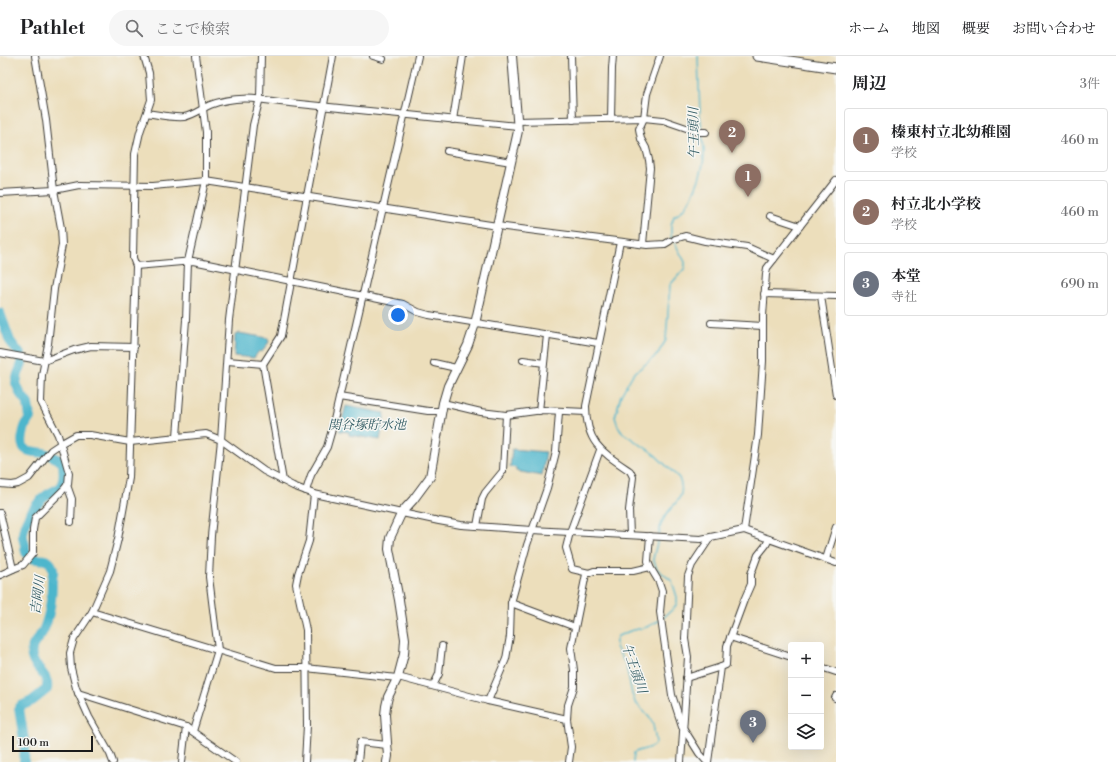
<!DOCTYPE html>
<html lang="ja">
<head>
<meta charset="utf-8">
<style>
  :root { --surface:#fff; --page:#f6f6f6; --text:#202124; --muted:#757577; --line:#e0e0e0; --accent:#db2777 }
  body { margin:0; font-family:"Libre Bodoni","Noto Serif JP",serif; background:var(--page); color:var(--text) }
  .controls { position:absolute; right:12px; bottom:12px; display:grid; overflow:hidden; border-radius:4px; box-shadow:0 4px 16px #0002 }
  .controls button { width:36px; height:36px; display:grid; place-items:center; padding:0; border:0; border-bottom:1px solid var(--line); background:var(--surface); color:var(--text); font:20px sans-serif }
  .scale { position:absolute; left:12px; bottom:10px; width:81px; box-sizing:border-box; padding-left:4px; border:2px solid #1c1c1c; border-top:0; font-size:11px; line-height:14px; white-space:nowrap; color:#1c1c1c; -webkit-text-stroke:3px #f6f6f2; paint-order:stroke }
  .you { position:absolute; left:398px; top:259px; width:14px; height:14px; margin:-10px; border:3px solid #fff; border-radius:50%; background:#1a73e8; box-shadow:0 0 0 6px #1a73e833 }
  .badge { display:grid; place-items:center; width:26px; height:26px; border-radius:50%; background:var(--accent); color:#fff; font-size:13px; font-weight:700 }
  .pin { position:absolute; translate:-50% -33px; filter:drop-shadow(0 1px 2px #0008) }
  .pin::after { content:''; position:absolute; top:21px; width:14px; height:12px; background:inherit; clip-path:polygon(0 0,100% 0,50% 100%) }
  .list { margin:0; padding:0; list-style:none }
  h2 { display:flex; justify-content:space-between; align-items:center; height:52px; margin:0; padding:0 16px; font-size:17px }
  h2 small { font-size:13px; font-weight:400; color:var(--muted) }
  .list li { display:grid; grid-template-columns:26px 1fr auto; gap:12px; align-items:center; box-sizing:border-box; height:64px; margin:0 8px 8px; padding:0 8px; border:1px solid var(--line); border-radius:4px }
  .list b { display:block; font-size:15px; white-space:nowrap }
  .list p { margin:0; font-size:13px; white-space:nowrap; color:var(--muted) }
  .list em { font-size:13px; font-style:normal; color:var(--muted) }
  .icon { flex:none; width:22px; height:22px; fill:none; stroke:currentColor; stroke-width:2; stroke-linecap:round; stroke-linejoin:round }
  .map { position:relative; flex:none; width:836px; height:706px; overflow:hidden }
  header { display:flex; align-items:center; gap:24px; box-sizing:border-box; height:56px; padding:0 20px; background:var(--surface); border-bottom:1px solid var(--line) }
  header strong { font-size:19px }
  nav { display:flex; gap:22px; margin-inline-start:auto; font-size:14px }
  .search { width:280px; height:36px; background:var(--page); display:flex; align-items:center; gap:10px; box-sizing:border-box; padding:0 14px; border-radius:22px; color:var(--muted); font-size:15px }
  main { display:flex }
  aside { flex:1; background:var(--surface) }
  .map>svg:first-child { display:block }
  .water { fill:#4eb6cc; stroke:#356974 }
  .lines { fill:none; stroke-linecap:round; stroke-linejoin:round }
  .stream { stroke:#4eb6cc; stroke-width:1.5 }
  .river { stroke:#4eb6cc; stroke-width:10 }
  .street-casing { stroke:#3b3934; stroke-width:8 }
  .secondary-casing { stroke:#3b3934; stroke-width:10 }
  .primary-casing { stroke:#3b3934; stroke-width:11 }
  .street { stroke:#fff; stroke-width:6 }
  .secondary { stroke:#fff; stroke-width:8 }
  .primary { stroke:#fff; stroke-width:9 }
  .labels { text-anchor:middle; stroke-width:3; stroke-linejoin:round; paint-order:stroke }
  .water-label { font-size:13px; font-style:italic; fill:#305a62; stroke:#f6f6f2 }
</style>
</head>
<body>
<header>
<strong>Pathlet</strong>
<div class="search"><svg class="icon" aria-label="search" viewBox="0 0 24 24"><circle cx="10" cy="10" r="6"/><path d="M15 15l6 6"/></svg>ここで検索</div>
<nav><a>ホーム</a><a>地図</a><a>概要</a><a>お問い合わせ</a></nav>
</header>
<main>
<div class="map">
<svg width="836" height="706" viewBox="0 0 836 706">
  <rect width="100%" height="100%" fill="#f6f6f2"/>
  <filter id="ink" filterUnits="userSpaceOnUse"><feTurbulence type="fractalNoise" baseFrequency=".025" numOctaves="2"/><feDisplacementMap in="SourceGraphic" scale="8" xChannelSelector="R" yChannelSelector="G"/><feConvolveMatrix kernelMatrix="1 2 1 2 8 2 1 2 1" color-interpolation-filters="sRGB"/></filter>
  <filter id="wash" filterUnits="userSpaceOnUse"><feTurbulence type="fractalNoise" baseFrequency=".012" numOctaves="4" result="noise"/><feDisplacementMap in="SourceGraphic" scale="16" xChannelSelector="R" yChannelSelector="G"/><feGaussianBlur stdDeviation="0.9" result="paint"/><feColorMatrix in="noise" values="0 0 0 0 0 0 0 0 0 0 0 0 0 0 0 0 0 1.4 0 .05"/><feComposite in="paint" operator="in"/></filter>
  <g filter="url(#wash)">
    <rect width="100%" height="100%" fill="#ecdebb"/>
    <g class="water">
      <polygon points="239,277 268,282 269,286 262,296 259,295 254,302 234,300 235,279"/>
      <polygon points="346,350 385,357 380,384 349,379 349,376 339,375"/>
      <polygon points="512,393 546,396 542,420 516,415 516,412 510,411"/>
    </g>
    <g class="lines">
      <g class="stream">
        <polyline points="698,0 700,59 702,74"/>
        <path d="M659 479C660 474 660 468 663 464 671 447 688 444 679 422L653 397 623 377 618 370 615 361 621 339 633 318 657 299 666 284 670 229 685 212V206L671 180V169L674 160C691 153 704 115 704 97 704 91 703 84 702 78"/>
        <polyline points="658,483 653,503 657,513 672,525 677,541 677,547 674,552 663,562"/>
        <path d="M633 706 634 697C641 692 652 694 656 687L653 668 649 661 635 646 632 638 626 609 616 591V584L618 580 630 575 647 571 660 564"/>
      </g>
      <path class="river" d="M0 257 10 285 20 298 22 308 18 318 16 327 20 337 28 348 30 362C26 367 24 372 23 379 19 397 31 395 44 397 51 399 57 402 63 407 64 415 65 424 60 431 57 434 51 436 47 439 36 447 25 463 23 477 22 481 24 485 25 489 25 492 25 496 27 498 32 508 47 498 52 510 55 515 52 519 52 524 52 541 50 560 43 575 40 581 32 588 32 593 28 612 50 615 47 633L32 645 21 650 19 652 25 690 24 706"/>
    </g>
  </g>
  <g filter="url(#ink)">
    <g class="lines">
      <g class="street-casing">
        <g id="street">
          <polyline points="373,0 383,3"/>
          <polyline points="571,0 573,64"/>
          <path d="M147 57C159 59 173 62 184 61 194 59 201 53 210 49 234 40 254 42 280 46L518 70"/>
          <polyline points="611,63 612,12 613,0"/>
          <polyline points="453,64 463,0"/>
          <polyline points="517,65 644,62 663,64 698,76 706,76"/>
          <polyline points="447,95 511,106"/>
          <polyline points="0,137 54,134 79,129 153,130 206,125 497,170 616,185 647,189 665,188 670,185"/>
          <polyline points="770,160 800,170"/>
          <polyline points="675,183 685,180 705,185 747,191 774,203"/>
          <path d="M620 186 586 350C586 387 602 396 630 415L633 421 629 454 630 479"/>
          <polyline points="643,188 650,112 649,104 646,92 641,83 639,73 644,62 647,38 660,0"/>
          <polyline points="136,210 193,205 403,248 418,256 429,259 598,287"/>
          <polyline points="764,238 836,240"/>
          <polyline points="821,240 836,339"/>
          <polyline points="711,267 763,270"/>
          <polyline points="0,297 44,305 74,294 91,290 134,291"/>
          <polyline points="523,304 544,307"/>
          <polyline points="227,305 263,308 281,280 333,0"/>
          <polyline points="434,307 456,312"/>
          <polyline points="263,308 283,425"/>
          <polyline points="339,341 428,355 442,355"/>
          <polyline points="443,347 481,356 506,359 543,354 586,356"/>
          <polyline points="539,355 547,279"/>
          <polyline points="177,380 186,264 188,205 206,125 206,76 196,0"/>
          <polyline points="0,428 12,429 18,428 29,422 51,394 60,388 76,379 90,379 130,386 206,378 221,384 264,415 293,430 314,438 439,465 461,469 532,474 701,483 744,474 836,507"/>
          <polyline points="67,429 72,443 71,466"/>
          <polyline points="306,435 311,419 327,391 331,377 418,0"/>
          <polyline points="0,457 13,513 0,519"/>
          <polyline points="477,470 482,443 485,437 503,415 506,359"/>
          <polyline points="744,474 758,379 763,305 763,260 766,218 767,212 836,124"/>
          <polyline points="650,480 648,505 650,511 659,526 662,535 660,556 672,639 682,670 699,697 707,706"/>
          <polyline points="826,503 836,471"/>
          <polyline points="13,513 23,509 33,497 33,474 35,462 64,433 68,428 69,417 58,379 41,346 42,319 48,288 54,233 62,189 61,172 54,134 46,64 35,0"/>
          <polyline points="589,517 572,513 566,492 570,476 600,394"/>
          <polyline points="511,547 575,571"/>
          <polyline points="92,556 276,612 306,612 397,622"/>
          <polyline points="730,581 791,601"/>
          <polyline points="821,611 836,616"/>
          <polyline points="398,621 488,645 567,663"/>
          <polyline points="686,622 721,611"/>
          <polyline points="433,630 439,618 442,590"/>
          <polyline points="78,637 186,671 236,706"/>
          <polyline points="835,642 836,640"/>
          <polyline points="488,645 506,603 510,580 511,547 527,489 547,432 556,396 559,356"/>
          <polyline points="193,675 218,594 209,521 211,480 221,384 229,264 253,69 260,42 261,0"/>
          <polyline points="113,706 110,698 89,661 76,632 71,612 70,597 74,583 92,556 110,515 118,483 129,422 136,210 133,202 135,98 140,76 151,44 149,17 144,0"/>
          <polyline points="182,706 186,671"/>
          <polyline points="305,706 307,669 306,574 296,528 298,518 309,485 314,438"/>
          <polyline points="358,706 360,686 387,689"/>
          <polyline points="569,706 571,691 567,663 568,649 574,631 574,614 571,592 586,518 594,515 633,515 650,511"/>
          <polyline points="681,706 688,601 685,583 688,520 692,509 710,482"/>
          <polyline points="708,706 721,611 726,609 727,590 744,544 751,528 751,518 758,499 766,489 769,483"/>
        </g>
      </g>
      <g class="secondary-casing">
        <polyline id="secondary" points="387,706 388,700 385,659 386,650 388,641 398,621 404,598 405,583 399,544 389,493 390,482 402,456 413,444 430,421 443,347 448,330 468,289 475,268 518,75 512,0"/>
      </g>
      <g class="primary-casing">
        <polyline id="primary" points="757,0 836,12"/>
      </g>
      <use href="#street" class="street"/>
      <use href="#secondary" class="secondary"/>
      <use href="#primary" class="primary"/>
    </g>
  </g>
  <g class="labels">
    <g class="water-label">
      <text transform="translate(693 77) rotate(-91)" y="5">午王頭川</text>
      <text x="367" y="373">関谷塚貯水池</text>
      <text transform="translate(37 539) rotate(-82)" y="5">吉岡川</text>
      <text transform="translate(635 612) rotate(71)" y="5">午王頭川</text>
    </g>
  </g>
</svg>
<div class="controls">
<button>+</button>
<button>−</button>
<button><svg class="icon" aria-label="layers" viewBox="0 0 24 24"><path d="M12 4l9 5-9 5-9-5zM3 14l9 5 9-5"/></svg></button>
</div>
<div class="scale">100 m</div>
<div class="you"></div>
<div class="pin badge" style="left:748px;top:141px;background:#8d6e63">1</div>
<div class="pin badge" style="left:732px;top:97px;background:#8d6e63">2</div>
<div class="pin badge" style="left:753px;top:687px;background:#6b7280">3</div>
</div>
<aside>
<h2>周辺<small>3件</small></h2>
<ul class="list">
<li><span class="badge" style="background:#8d6e63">1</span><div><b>榛東村立北幼稚園</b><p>学校</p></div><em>460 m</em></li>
<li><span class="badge" style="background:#8d6e63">2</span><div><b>村立北小学校</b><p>学校</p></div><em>460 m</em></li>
<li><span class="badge" style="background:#6b7280">3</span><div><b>本堂</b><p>寺社</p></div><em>690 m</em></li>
</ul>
</aside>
</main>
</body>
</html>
